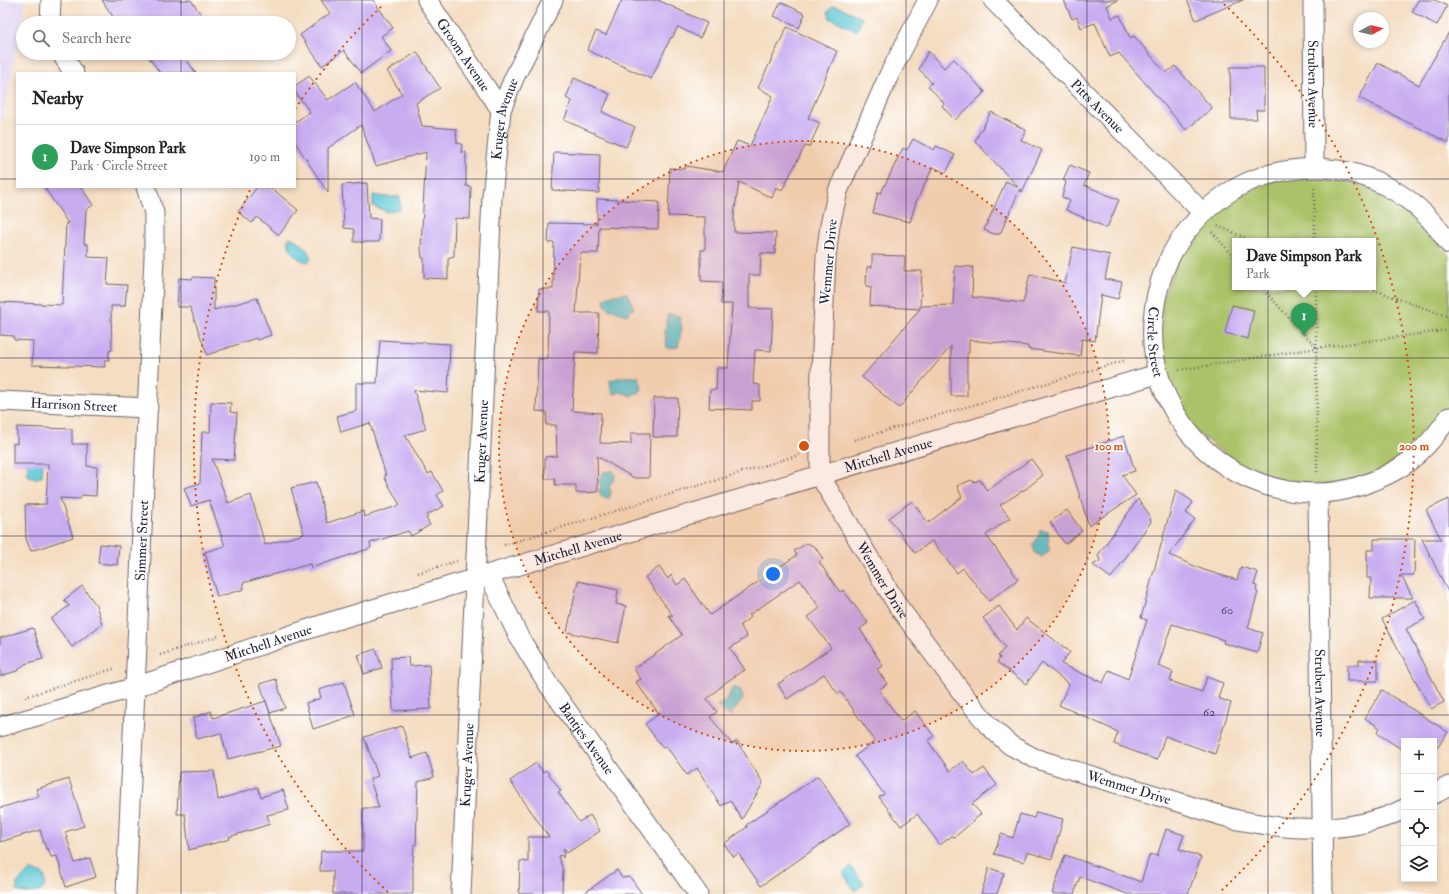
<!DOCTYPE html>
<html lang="en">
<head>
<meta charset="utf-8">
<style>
  :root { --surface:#fff; --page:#f6f6f6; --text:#222; --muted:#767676; --line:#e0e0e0; --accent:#2563eb }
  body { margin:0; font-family:"IM FELL Double Pica",serif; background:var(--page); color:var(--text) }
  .controls { position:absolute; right:12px; bottom:12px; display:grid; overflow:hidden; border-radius:0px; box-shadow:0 2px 6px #0003 }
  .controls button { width:36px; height:36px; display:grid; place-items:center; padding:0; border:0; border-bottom:1px solid var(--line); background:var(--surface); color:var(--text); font:20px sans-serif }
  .compass { position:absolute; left:1353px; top:12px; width:36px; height:36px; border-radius:50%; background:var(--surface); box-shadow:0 2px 6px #0003; rotate:82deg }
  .you { position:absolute; left:773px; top:574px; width:14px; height:14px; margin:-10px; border:3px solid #fff; border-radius:50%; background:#1a73e8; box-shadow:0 0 0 6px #1a73e833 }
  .badge { display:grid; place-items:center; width:26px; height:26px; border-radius:50%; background:var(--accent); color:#fff; font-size:13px; font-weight:700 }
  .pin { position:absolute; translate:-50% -33px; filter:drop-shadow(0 1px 2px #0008) }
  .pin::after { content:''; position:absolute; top:21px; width:14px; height:12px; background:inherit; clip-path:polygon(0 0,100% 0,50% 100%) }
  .popup { position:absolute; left:1232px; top:238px; width:144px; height:52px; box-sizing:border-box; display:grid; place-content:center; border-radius:0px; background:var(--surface); filter:drop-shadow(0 1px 3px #0005); font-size:13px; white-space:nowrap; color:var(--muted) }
  .popup b { font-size:15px; color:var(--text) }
  .popup::after { content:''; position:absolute; left:50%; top:100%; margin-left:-8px; border:8px solid transparent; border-top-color:var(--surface) }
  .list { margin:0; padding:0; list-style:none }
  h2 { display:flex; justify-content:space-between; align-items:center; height:52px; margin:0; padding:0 16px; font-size:17px }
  h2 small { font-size:13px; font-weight:400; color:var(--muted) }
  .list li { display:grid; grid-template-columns:26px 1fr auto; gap:12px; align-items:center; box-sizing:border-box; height:64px; padding:0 16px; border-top:1px solid var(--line) }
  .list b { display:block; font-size:15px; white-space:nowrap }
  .list p { margin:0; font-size:13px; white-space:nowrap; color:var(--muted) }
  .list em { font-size:13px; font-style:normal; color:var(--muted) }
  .icon { flex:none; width:22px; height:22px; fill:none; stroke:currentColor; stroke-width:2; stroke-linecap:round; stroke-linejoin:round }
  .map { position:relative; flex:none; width:1449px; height:894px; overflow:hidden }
  .search { position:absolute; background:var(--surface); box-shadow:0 2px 6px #0003; left:16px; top:16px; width:280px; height:44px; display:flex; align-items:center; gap:10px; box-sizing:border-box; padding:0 14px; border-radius:22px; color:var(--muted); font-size:15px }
  .panel { position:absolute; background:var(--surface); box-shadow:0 2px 6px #0003; left:16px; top:72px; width:280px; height:116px; border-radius:0px }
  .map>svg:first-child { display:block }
  .built { fill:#e2d4f3 }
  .green { fill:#abc267; stroke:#667251; fill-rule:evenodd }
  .water { fill:#5cc8d6; stroke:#3f7588 }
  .building { fill:#c7acf0 }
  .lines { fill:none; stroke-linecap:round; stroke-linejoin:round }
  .minor-casing { stroke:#6c636a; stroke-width:21 }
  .path { stroke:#6c636a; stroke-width:2.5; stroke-dasharray:1 3; stroke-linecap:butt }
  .minor { stroke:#fff; stroke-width:19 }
  .grid { fill:none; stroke:#22223b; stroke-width:1; stroke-opacity:0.55 }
  .ring { fill:none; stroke:#d45411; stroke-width:2; stroke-dasharray:2 4 }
  .labels { text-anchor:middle; stroke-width:3.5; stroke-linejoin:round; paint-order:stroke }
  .number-label { font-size:12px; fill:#4b4468 }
  .street-label { font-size:14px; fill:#22223b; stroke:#fff }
  .centre { fill:#d45411; stroke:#fff; stroke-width:2 }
  .ring-label { font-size:12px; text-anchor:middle; font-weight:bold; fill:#d45411; stroke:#fff; stroke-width:3.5; stroke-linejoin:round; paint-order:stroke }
</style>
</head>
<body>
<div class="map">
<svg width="1449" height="894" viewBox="0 0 1449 894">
  <rect width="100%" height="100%" fill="#fff"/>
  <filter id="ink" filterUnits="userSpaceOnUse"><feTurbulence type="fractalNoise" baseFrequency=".025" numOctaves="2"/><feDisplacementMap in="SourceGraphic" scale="8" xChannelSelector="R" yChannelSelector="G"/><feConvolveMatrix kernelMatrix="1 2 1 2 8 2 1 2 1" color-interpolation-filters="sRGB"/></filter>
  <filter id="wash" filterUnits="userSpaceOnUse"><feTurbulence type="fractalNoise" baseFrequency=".012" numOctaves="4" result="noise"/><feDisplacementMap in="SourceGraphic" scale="16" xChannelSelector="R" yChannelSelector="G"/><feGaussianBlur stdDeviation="0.9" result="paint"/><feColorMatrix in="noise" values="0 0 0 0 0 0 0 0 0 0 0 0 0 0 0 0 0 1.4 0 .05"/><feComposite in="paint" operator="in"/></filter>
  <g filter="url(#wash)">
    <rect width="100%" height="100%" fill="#f4ddc1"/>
    <polygon class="built" points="0,0 26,0 0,131"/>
    <path class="green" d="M1330 176 1378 190 1421 219 1449 256V406L1418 446 1380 471 1337 485H1291L1248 472 1194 430 1163 369 1161 302 1184 244 1233 198 1279 179ZM1235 241H1373V287H1235Z"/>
    <g class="water">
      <polygon points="833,6 840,7 862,18 857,31 830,18 828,12"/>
      <polygon points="373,195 385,197 400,197 400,209 387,212 373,206"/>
      <path d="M290 237C300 241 308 249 311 259L308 262C296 260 289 251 288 239Z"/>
      <polygon points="627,293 634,308 627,315 609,309 605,305 604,299 608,296"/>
      <polygon points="668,314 679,316 682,327 678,347 667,348 665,333"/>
      <polygon points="624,377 639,377 642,389 639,393 635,393 632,396 620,392 614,394 611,388 610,380"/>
      <path d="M28 453 43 462 42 476C37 479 32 479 27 474Z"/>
      <polygon points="603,472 613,471 615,474 614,480 609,485 611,493 609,498 604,498 599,494 601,486 599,481"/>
      <polygon points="1040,530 1048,531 1049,551 1042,557 1035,553 1033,545 1039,536"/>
      <polygon points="733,687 741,690 743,699 730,716 718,707 718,705 725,702"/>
      <polygon points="851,867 864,884 855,891 843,873"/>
      <path d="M29 871H36L44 875C45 879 46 884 44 888 41 894 22 894 17 891V883Z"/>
    </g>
    <g id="blocks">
      <g class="building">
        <polygon points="102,0 191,0 207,23 117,23"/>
        <polygon points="321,0 373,0 393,28 381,36 391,51 361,73 344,50 322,66 300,35 330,13"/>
        <polygon points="622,0 658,0 707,23 700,38 678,27 672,38 671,37 651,79 587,50 596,31 606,35"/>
        <polygon points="1064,0 1118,0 1107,6 1112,18 1120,15 1130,38 1134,36 1166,73 1175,66 1212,108 1186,130 1119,53 1110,57 1095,23 1081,28 1077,17 1072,19"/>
        <polygon points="1187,0 1243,0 1196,20"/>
        <polygon points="1418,0 1435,0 1447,6 1437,25 1412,12"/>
        <polygon points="781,2 805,14 799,28 774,16"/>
        <polygon points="787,27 837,51 808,118 820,123 809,147 805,146 782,190 776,187 772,198 739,182 734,215 734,232 776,233 775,254 761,253 760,275 749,275 749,308 773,309 771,351 755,350 753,384 760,385 760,401 752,401 752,410 709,408 710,390 716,390 717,368 728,368 732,304 721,304 722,282 701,281 701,250 705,250 705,217 668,216 670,168 684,169 686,166 723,172 737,141 750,146 773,96 758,88"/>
        <polygon points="1449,32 1449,143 1359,98 1378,63 1419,85"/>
        <polygon points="928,51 944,68 954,59 985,92 955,120 942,106 944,103 928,86 932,83 919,69"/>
        <polygon points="417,52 440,88 416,103 422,126 456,129 457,143 462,144 461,152 466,152 466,186 471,187 470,219 455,218 454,256 448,258 448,279 424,278 424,258 422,258 421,247 426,152 376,166 361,125 328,148 328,193 295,142 295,122 310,112 295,92 295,86 309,76 328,100 355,82 375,112 402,94 387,71"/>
        <polygon points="146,53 189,53 191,56 186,59 196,73 160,73"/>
        <polygon points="1230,67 1264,67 1264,110 1256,110 1257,119 1231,119"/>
        <polygon points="574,78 610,94 602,112 635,127 626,147 564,120 572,101 566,98"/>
        <polygon points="991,112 1026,130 1021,140 1042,150 1022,192 1020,189 1000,234 994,234 984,230 1006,181 1018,187 975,141"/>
        <polygon points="913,139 934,150 936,146 955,155 946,173 933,167 916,202 910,222 873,213 878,192 881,193 903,148 907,150"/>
        <polygon points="554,152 600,154 599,193 552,190"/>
        <polygon points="1070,165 1089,173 1084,185 1119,200 1107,228 1066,210 1070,201 1062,197 1066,182 1063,180"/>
        <polygon points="367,183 369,218 380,219 379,242 354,242 354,229 344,228 342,185"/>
        <polygon points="44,187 81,187 93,205 86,210 84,244 88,244 88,257 109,258 107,284 127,285 125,306 111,306 112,350 109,351 109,360 104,360 105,367 32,365 33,341 14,340 14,336 0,335 0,302 62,305 66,223 68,223"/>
        <polygon points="257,187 270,187 298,210 279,235 257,217 252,223 238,212"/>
        <polygon points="597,199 659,202 658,229 599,227 598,253 580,253 576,313 599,313 598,353 575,352 572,411 601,413 600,443 631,444 631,433 650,433 649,478 634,478 597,456 598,492 576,493 576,485 555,485 555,479 545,479 545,457 557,456 556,425 546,425 547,412 536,411 538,359 548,359 549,311 538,311 539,289 553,289 554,242 548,243 549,223 597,224"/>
        <polygon points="1073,247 1110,255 1105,279 1122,282 1118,299 1101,295 1095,341 1082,339 1080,356 1028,349 1028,346 969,340 969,353 967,353 967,396 951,396 951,346 899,408 862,377 920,309 870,306 871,287 866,286 867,267 872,267 872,255 905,256 904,271 922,271 920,308 922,306 953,305 955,266 973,267 972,297 1023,303 1030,274 1065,283"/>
        <polygon points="193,277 214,278 214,310 257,298 271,335 257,340 256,338 207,355 190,307 177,307 179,278 192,279"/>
        <polygon points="1232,305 1254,310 1248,339 1225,333"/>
        <polygon points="380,340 450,344 448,393 414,390 426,429 405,435 428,474 432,472 443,491 437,495 444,506 427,515 428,517 426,518 430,525 411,536 408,531 370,543 371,548 311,568 310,564 243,583 244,589 217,597 205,552 225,546 209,500 191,506 184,488 200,483 202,432 210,432 211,402 231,403 230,412 237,413 234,460 212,459 228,503 251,495 265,545 304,534 291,488 316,482 327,523 363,511 364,517 400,505 384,477 386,476 370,423 341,432 337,416 356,411 356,383 377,383"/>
        <polygon points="654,398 678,398 677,437 653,437"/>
        <polygon points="17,427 72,429 72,444 87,444 87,466 97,467 96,496 82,495 80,499 60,498 73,537 31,551 26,539 25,505 46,504 48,464 13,464 13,443 17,444"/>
        <polygon points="1124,436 1135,471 1122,475 1136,495 1089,526 1067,455"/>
        <polygon points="1031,459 1043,475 1027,488 1000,505 1010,518 986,535 1018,579 989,601 963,568 957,573 932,541 915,553 889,518 912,501 928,523 962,497 957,486 971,480 973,482 980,480 987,491"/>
        <polygon points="1176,490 1193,502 1186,513 1195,519 1169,555 1204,570 1237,580 1241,567 1258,572 1254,585 1257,586 1256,591 1258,592 1248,628 1263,633 1257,653 1223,643 1224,640 1172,624 1158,666 1173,672 1170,681 1202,692 1207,677 1223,683 1218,698 1231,703 1215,754 1165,736 1157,760 1114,744 1118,732 1059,705 1069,684 1042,663 1026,684 997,662 1000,658 998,656 1005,647 983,618 999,606 1017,630 1026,618 1070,652 1061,664 1103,683 1109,670 1128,679 1147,620 1141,618"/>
        <polygon points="1138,499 1149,514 1151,522 1111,578 1093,565 1100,561 1098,555"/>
        <polygon points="1449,499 1449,594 1422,539 1441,539 1426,510"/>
        <polygon points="1067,510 1082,531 1065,544 1050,522"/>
        <polygon points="1374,539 1415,539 1414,575 1401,575 1413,598 1370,598 1371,578 1367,578 1367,550 1374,550"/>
        <polygon points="807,543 815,547 823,559 819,562 840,592 843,590 868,623 860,629 883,666 877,669 887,684 879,690 901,721 915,711 934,736 928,741 950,771 963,761 974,775 984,768 997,785 972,804 981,814 955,837 952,836 940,845 917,814 901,826 879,797 884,794 855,756 875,741 841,692 838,694 824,674 787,699 778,684 831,648 808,617 820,608 800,580 749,615 751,617 740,625 747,637 730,648 745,670 726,682 707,699 717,712 710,717 732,744 737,741 763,783 742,819 730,800 721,806 697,768 687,775 666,746 663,748 645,724 659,714 636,682 641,679 634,669 682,635 668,615 673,616 645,577 659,567 668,579 671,575 677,585 685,579 710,615 797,555 794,551"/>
        <polygon points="100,544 119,546 117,565 98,563"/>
        <polygon points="578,581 618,590 616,604 626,606 618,643 567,632"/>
        <polygon points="82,586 96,605 102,624 72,647 51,619 69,606 64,600"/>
        <polygon points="1415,600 1425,619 1406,629 1444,702 1431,709 1382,619"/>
        <polygon points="33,628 43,659 25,664 17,671 0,676 0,638"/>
        <polygon points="376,649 382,668 364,674 358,655"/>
        <polygon points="408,657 409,666 429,665 431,709 393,711 391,658"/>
        <polygon points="1359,660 1378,660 1378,681 1347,681 1347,665 1359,665"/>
        <polygon points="276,679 285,708 270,713 260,684"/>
        <polygon points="344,682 355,715 313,729 306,703 321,698 319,690"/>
        <polygon points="1382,690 1448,732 1438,747 1434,744 1434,741 1404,741 1404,751 1377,733 1380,728 1365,718"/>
        <polygon points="266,701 281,746 228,759 221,733 197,739 193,718 211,711 213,718"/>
        <polygon points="402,726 412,758 427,753 434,777 418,782 416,845 414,845 413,860 413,894 333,894 333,871 320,871 321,851 363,851 363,808 379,808 370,779 378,776 364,737"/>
        <polygon points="536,763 543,772 546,770 561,791 558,792 579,822 590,815 600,831 567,853 564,848 563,858 561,855 558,856 563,870 562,894 519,894 520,861 528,862 528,837 549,837 510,781"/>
        <polygon points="214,771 218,800 258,787 261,797 283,790 289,810 267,815 270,824 229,837 230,839 189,850 185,814 177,814 179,772"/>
        <polygon points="818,776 850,824 761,886 738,853 734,857 724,844 747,827 746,825"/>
        <polygon points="69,779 84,826 65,832 75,863 90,858 96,877 66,887 57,856 51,857 48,848 46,849 40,830 0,842 0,808 39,796 36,789"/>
        <polygon points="1036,812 1063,819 1052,859 1027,852 1024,862 994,854 1001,834 1013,838 1020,814 1034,818"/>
        <polygon points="1166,829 1184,835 1179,849 1201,857 1188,894 1127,894 1080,877 1074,894 1052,894 1065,855 1141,882 1150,854 1157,856"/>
        <polygon points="989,868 1004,873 997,894 981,894"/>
        <polygon points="617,870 622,878 630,877 642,894 583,894"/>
      </g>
    </g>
  </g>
  <g filter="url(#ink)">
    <use href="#blocks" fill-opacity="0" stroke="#6c636a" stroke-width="1"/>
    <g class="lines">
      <g class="minor-casing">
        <g id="minor">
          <path id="s1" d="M427 0 501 110"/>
          <path id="s2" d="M928 0 889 75 838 191 830 225 826 257 820 395V476L898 606 963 694 988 725 1010 745 1034 758C1078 772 1121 785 1165 798 1189 805 1213 814 1238 820 1291 831 1354 834 1404 809"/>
          <path id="s3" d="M993 0 1202 212"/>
          <path id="s4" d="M1313 0 1314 168"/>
          <polyline points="50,23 51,0"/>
          <polyline points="61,53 74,73"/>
          <path id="s5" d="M1449 244C1417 194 1360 163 1300 169 1252 173 1217 194 1187 231 1167 255 1158 281 1154 311 1141 408 1220 494 1317 493 1344 493 1373 483 1396 470 1418 458 1435 437 1449 417"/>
          <path id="s6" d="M0 401 148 408"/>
          <path id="s7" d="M1318 493 1323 894"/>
          <path id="s8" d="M489 575 519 637 548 684 698 894"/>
          <path id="s9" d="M0 727 135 687 330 622 1157 374"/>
          <polyline points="1434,794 1449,786"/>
          <path id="s10" d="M126 894 154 257V213L146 187"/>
          <path id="s11" d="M461 894 492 197 501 110 514 78 553 0"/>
        </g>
      </g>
      <g class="path">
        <polyline points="1314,188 1315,241"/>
        <polyline points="1218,226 1252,241"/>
        <polyline points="1212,232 1235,258"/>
        <polyline points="1261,287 1316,347"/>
        <polyline points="1316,287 1317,474"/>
        <polyline points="1366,287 1449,317"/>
        <polyline points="1179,370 1317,348 1449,330"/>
        <polyline points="854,440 1126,360"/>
        <polyline points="504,545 802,454"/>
        <polyline points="418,573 457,561"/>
        <polyline points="160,655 218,636"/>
        <polyline points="25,697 116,668"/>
      </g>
      <use href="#minor" class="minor"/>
    </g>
  </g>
  <path class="grid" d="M181 0V23M362 0V894M543 0V894M724 0V894M906 0V894M1087 0V894M1268 0V894M181 53V73M0 179H17M295 179H1449M181 187V894M0 358H1449M0 536H1449M0 715H1449"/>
  <circle cx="804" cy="446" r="305" fill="#d45411" fill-opacity=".12"/>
  <g class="ring">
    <circle cx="804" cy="446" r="305"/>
    <path d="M388 892A610 610 0 0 1 251 188M295 109A610 610 0 0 1 384 4M1224 4A610 610 0 0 1 1220 892"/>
  </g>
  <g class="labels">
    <g class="number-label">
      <text x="1227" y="614">60</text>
      <text x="1209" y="716">62</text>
    </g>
    <g class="street-label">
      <text dy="5" stroke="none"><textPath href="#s1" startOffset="66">Groom Avenue</textPath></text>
      <text dy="5" stroke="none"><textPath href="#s4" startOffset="84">Struben Avenue</textPath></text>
      <text dy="5" stroke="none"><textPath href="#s3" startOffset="149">Pitts Avenue</textPath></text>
      <text dy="5" stroke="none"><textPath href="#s11" startOffset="777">Kruger Avenue</textPath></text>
      <text transform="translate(828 262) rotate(-85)" y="5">Wemmer Drive</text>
      <text dy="5" stroke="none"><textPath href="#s5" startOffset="427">Circle Street</textPath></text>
      <text dy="5" stroke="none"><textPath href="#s6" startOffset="74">Harrison Street</textPath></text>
      <text dy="5" stroke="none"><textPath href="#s11" startOffset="453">Kruger Avenue</textPath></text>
      <text dy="5" stroke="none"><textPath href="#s9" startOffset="929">Mitchell Avenue</textPath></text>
      <text dy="5" stroke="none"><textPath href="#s10" startOffset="354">Simmer Street</textPath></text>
      <text dy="5" stroke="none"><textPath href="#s9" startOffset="605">Mitchell Avenue</textPath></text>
      <text dy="5" stroke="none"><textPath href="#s2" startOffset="619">Wemmer Drive</textPath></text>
      <text dy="5" stroke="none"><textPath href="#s9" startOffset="281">Mitchell Avenue</textPath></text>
      <text dy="5" stroke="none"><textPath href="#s7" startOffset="200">Struben Avenue</textPath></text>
      <text dy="5" stroke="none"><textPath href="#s8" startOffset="191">Bantjes Avenue</textPath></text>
      <text dy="5" stroke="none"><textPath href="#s11" startOffset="129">Kruger Avenue</textPath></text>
      <text dy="5" stroke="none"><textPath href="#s2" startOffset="955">Wemmer Drive</textPath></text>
    </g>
  </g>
  <circle cx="804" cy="446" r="6" class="centre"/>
  <g class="ring-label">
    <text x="1109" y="450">100 m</text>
    <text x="1414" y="450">200 m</text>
  </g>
</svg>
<div class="controls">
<button>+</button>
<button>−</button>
<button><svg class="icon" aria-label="locate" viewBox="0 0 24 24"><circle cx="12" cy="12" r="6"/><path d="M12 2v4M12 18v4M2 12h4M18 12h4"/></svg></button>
<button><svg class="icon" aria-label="layers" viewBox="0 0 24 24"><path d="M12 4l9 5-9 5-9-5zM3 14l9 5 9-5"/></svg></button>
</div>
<svg class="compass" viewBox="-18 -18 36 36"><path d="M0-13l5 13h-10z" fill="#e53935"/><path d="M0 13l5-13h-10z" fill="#767676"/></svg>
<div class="you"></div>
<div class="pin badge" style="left:1304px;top:336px;background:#2e9e5b">1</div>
<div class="popup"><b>Dave Simpson Park</b>Park</div>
<div class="search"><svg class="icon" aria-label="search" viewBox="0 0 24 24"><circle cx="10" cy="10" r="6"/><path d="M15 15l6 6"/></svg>Search here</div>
<section class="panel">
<h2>Nearby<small></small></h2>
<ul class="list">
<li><span class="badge" style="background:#2e9e5b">1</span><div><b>Dave Simpson Park</b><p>Park · Circle Street</p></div><em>190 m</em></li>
</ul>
</section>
</div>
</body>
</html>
